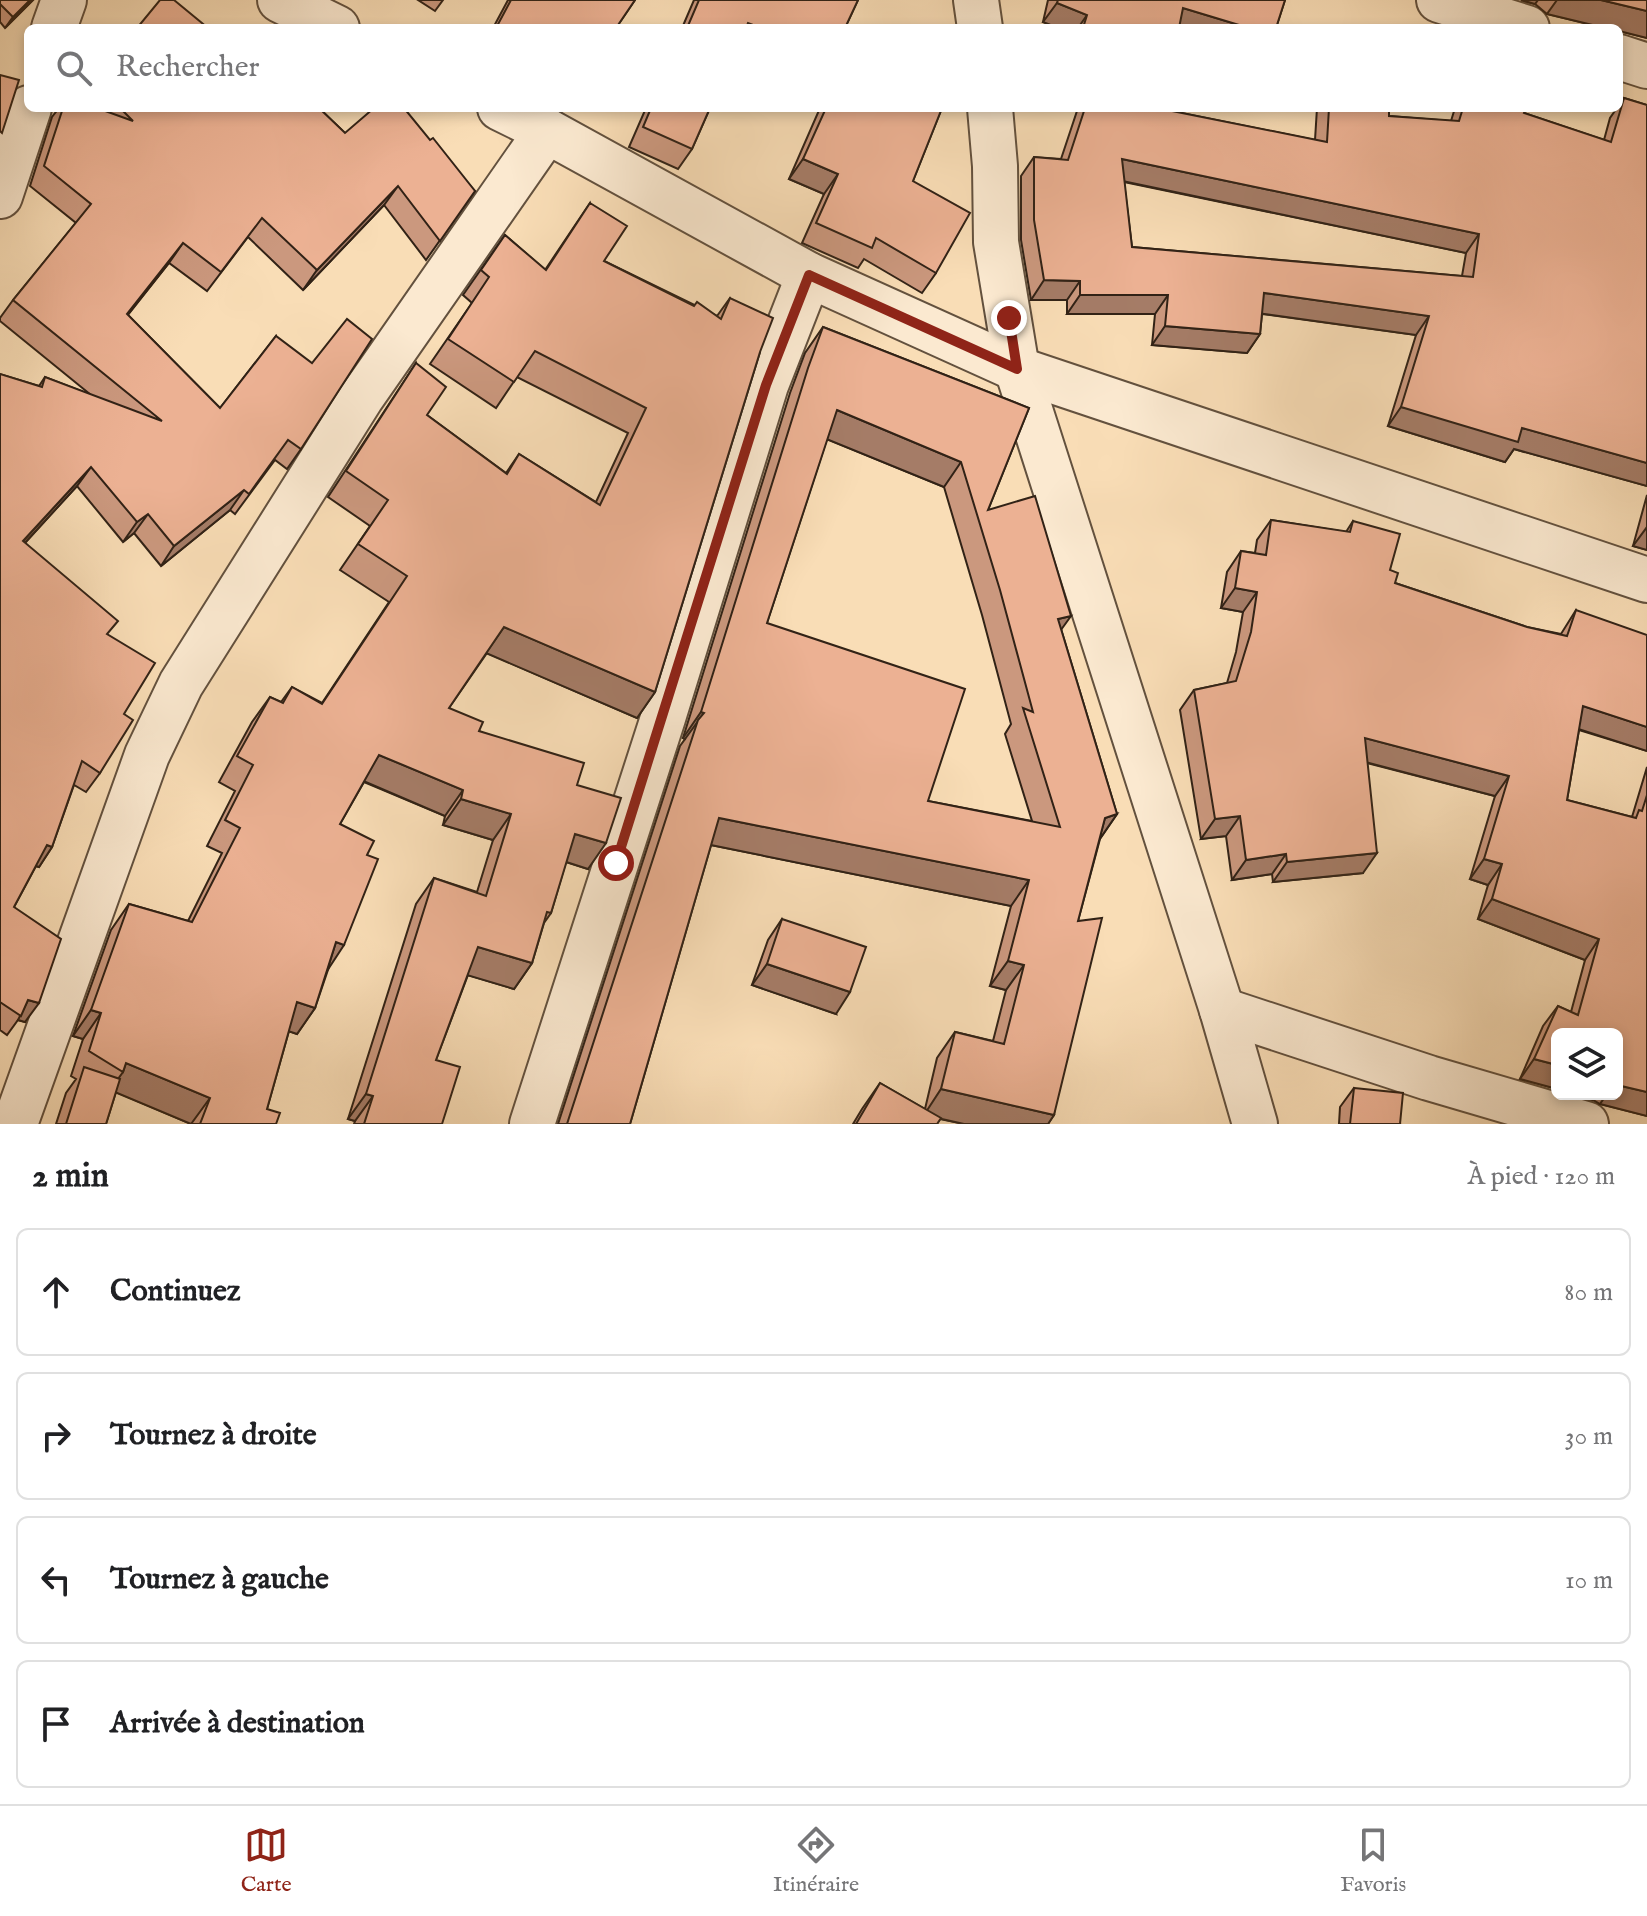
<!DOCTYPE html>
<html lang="fr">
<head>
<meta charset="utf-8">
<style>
  :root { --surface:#fff; --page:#f6f6f6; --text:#202124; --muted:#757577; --line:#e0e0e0; --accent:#8f2418 }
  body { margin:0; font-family:"IM FELL English",serif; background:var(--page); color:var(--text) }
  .controls { position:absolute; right:24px; bottom:24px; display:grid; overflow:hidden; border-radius:12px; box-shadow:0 4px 12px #0003 }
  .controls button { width:72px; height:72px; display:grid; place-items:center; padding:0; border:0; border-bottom:2px solid var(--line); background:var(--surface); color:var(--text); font:40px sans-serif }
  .stop { position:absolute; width:24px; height:24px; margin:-18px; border:6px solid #8f2418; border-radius:50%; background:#fff }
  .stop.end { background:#8f2418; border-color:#fff; box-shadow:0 2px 8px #0008 }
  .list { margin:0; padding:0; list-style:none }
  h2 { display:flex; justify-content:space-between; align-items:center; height:104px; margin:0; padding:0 32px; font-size:34px }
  h2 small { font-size:26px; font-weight:400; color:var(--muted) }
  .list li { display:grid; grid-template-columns:52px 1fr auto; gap:24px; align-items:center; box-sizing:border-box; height:128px; margin:0 16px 16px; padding:0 16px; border:2px solid var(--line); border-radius:12px }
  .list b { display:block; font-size:30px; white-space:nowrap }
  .list em { font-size:26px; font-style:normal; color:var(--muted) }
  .icon { flex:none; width:44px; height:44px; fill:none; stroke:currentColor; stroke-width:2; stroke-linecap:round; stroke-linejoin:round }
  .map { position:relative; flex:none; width:1647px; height:1124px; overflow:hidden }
  .search { position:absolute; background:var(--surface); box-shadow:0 4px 12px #0003; left:24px; right:24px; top:24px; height:88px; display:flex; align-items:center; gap:20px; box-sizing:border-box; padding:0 28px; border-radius:12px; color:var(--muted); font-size:30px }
  .sheet { height:680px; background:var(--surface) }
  nav { display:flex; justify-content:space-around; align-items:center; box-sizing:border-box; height:112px; border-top:2px solid var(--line); background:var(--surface); font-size:22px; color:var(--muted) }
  nav a { display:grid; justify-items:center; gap:4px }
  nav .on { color:var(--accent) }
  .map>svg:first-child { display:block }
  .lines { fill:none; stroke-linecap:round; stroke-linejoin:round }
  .minor-casing { stroke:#63513e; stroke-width:48 }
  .minor { stroke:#fbe9d0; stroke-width:44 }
  .wall { fill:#cb987e; stroke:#312216; stroke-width:2; fill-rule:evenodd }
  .shaded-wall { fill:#a57c67; stroke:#312216; stroke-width:2 }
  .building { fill:#ecb193; stroke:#312216; stroke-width:2; fill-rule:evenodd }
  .route { stroke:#8f2418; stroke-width:10 }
</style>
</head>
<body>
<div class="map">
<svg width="1647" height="1124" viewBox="0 0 1647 1124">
  <rect width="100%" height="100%" fill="#f9ddb6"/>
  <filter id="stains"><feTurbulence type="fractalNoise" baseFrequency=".0025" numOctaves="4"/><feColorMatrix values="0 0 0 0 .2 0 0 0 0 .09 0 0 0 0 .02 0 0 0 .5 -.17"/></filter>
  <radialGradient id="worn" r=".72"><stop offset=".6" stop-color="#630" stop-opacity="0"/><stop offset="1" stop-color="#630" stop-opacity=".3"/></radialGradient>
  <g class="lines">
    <g class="minor-casing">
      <g id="minor">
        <polyline points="280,0 337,28"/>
        <polyline points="976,0 980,28"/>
        <polyline points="1439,0 1527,28"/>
        <polyline points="54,28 64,0"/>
        <polyline points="1619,57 1647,66"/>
        <polyline points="500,108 547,131 809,275 1017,369 1647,580"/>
        <polyline points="990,108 995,166 996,242 1017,369 1222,1010 1255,1124"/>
        <polyline points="0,196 29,108"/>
        <polyline points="1222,1010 1429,1078 1586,1124"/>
        <polyline points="15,1124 147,755 181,684 361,398 547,131"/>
        <polyline points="532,1124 663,718 766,385 809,275"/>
      </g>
    </g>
    <use href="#minor" class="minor"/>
  </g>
  <g class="wall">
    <polygon points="0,0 33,0 5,28 0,22"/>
    <polygon points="418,0 443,0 435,11"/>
    <polygon points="508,0 635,0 616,28 493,28"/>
    <polygon points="694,0 858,0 845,28 682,28"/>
    <polygon points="1048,0 1285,0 1276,28 1058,28 1043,22"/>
    <polygon points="1521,0 1647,0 1647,38 1619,31 1619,28 1605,28 1547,14 1535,4"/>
    <path d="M1624 98 1647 105V486L1514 449 1505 462 1388 426 1416 335 1262 314 1260 334 1247 353 1152 345 1155 314H1067V300H1031L1021 240V176L1034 157 1061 159 1078 108H1157L1315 140 1317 108H1389V116L1451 121 1455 108H1526L1524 113 1604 140 1610 118 1617 108H1619V105ZM1124 182 1466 253 1462 276 1132 247Z"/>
    <polygon points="59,108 319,108 345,133 430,140 475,191 426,260 384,205 303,290 248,237 207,291 169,263 128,315 220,408 276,336 301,449 287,469 275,460 235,514 230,510 161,566 134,533 123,542 77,486 25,543 108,635 124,714 100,773 86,792 74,785 52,847 39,867 36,866 14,907 25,1022 18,1020 7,1035 0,1030 0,374 39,386 45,377 91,395 0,321 0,318 13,300 76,223 30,186 52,117"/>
    <polygon points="646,108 710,108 692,149 678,169 629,147"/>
    <polygon points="820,108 942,108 913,181 936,273 922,293 864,259 858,268 802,243 824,194 789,179"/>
    <polygon points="590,203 604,261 717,316 730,298 760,352 655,692 637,718 487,653 449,708 479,731 577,785 588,869 566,862 551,913 544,923 532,963 514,989 468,975 436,1060 442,1124 354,1124 355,1121 348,1119 416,904 434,878 477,892 493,840 443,825 445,816 364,782 340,824 367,855 315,1008 297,1034 289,1031 267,1109 276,1124 191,1124 116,1092 106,1124 56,1124 66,1093 76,1079 71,1076 83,1039 73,1036 111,930 129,904 188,921 222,853 207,846 235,791 219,782 252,722 270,697 281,702 292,687 322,703 389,602 340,570 370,526 328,497 416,363 427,415 506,473 519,454 596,502 628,433 517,377 496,408 430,364 472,303 463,295 505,235 545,270"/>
    <path d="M823 327 1029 408 988 510 1061 629 1117 814 1100 839 1078 921 1054 1115 1048 1124H964L940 1119 937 1124H853L862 1109 880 1083 925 1109 937 1058 955 1032 993 1041 1006 990 990 986 1011 906 711 845 630 1124H558L680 746 685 739 683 738 790 393 805 353ZM827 439 944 487 982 615 1011 724 1005 734 1032 821 928 801 767 623Z"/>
    <polygon points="1647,495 1647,550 1633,546"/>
    <polygon points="1271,520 1346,532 1353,521 1390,570 1395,583 1527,627 1561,634 1576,610 1647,751 1579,730 1567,800 1632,817 1647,767 1647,1116 1600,1104 1593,1100 1573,1094 1617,1094 1617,1034 1557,1034 1557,1089 1520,1079 1543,1026 1558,1006 1571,1012 1585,960 1478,919 1488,885 1470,879 1495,796 1367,763 1363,873 1273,882 1272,874 1232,880 1226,836 1201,839 1180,710 1194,690 1227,683 1236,652 1243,612 1221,608 1227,572 1241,551 1255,553 1257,540"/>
    <polygon points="782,919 836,1014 752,985 768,940"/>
    <polygon points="1354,1088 1400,1124 1339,1124 1340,1107"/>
  </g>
  <g class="shaded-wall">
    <polygon points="30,0 33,0 5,28 13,17"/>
    <polygon points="1521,0 1538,0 1535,4"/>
    <polygon points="1557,0 1601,0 1647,11 1647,38 1619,31 1619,28 1605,28 1547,14"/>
    <polygon points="1057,3 1087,15 1078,28 1058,28 1043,22"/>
    <polygon points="1183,8 1249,28 1172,28"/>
    <polygon points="748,23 761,28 745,28"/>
    <polygon points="803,159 838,174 824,194 789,179"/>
    <polygon points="1122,159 1479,234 1466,253 1108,178"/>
    <polygon points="398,186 384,205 303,290 317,270"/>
    <polygon points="183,243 169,263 113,333 127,314"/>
    <polygon points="1044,280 1080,281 1067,300 1031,300"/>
    <polygon points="1264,293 1429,316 1416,335 1250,312"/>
    <polygon points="1080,295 1168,295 1155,314 1067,314"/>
    <polygon points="1165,326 1260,334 1247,353 1152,345"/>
    <polygon points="1401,407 1522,428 1647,463 1647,486 1514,449 1505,462 1388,426"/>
    <polygon points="837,410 961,462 944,487 819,436"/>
    <polygon points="91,467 77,486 9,560 23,541"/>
    <polygon points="244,490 230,510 161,566 174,546"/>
    <polygon points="148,514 134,533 123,542 137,522"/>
    <polygon points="1647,527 1647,550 1633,546"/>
    <polygon points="1235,588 1257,592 1243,612 1221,608"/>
    <polygon points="1071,616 1053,641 1058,619"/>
    <polygon points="504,627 655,692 637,718 486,653"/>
    <polygon points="1583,706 1647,727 1647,751 1569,726"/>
    <polygon points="701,712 704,713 685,739 683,738"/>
    <polygon points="1365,738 1509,776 1495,796 1350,758"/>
    <polygon points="379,755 463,790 445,816 361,780"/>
    <polygon points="461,799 511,814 493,840 443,825"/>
    <polygon points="1117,814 1099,840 1105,818"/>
    <polygon points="1240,816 1226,836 1201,839 1215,819"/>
    <polygon points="719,818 1029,880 1011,906 701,843"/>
    <polygon points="575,834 606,843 588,869 557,859"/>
    <polygon points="47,845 52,847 39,867 33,865"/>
    <polygon points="1377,853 1363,873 1273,882 1287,862"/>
    <polygon points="1286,854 1272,874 1232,880 1246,860"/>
    <polygon points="1484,859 1502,864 1488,885 1470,879"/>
    <polygon points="1492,899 1599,939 1585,960 1478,919"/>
    <polygon points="336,942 344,945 327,971"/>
    <polygon points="478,947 532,963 514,989 460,973"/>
    <polygon points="1008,961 1024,965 1006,990 990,986"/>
    <polygon points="767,964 850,992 836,1014 752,985"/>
    <polygon points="28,1000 39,1003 25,1022 18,1020"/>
    <polygon points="297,1002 315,1008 297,1034 279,1028"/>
    <polygon points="91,1010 101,1013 83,1039 73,1036"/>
    <polygon points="1534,1059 1557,1065 1557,1089 1520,1079"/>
    <polygon points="126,1063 210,1098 191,1124 110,1090 123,1072"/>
    <polygon points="1617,1085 1647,1092 1647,1116 1600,1104 1607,1094 1617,1094"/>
    <polygon points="941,1089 1054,1115 1048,1124 964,1124 924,1115"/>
    <polygon points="366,1094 373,1096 355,1121 348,1119"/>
    <polygon points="1573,1094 1597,1094 1593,1100"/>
  </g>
  <g class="building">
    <polygon points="0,0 30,0 13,17 0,4"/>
    <polygon points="160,0 174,0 208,28 137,28"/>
    <polygon points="511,0 635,0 616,28 496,28"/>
    <polygon points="699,0 858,0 845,28 761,28 748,23 746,28 687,28"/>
    <polygon points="1058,0 1285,0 1276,28 1249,28 1183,8 1179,28 1083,28 1087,15 1057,3"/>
    <polygon points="1601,0 1647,0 1647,11"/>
    <polygon points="0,75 19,80 2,133 0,131"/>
    <path d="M1624 98 1647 105V463L1522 428 1518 442 1401 407 1429 316 1264 293 1260 334 1165 326 1168 295H1080V281L1044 280 1034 220V157L1068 160 1085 108H1157L1327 142 1329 108H1389V116L1459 121 1463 108H1526L1524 113 1611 142ZM1122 159 1479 234 1473 277 1132 247Z"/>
    <polygon points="63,108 97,108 133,121 120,108 319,108 345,133 374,108 404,108 430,140 433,138 475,191 440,241 398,186 317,270 262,218 221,272 183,243 127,314 220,408 276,336 312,363 347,319 372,339 301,449 288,440 249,494 244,490 174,546 148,514 137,522 91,467 23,541 118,621 107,634 155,663 124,714 133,720 100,773 82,761 52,847 47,845 14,907 61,939 39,1003 28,1000 21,1016 0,1002 0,374 42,387 45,377 162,421 13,300 91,204 44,166"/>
    <polygon points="651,108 710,108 692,149 643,127"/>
    <polygon points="826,108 942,108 913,181 970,213 936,273 876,238 872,248 816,223 838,174 803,159"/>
    <polygon points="590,203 627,226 604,261 694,306 697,302 721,319 730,298 773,318 760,352 655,692 504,627 449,708 483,722 479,731 584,763 577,785 621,798 606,843 575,834 551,913 547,912 532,963 478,947 436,1060 460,1067 442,1124 364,1124 373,1096 366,1094 434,878 486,896 511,814 461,799 463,790 379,755 340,824 374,841 367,855 378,859 344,945 336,942 315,1008 297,1002 267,1109 280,1113 276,1124 200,1124 210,1098 126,1063 123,1072 89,1051 101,1013 91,1010 129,904 192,922 240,828 225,820 253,765 237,756 270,697 283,703 292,687 322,704 407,576 358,544 388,500 346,471 416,363 446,387 427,415 507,474 519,454 600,505 646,408 535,351 514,382 448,339 489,277 481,270 505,235 546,270"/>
    <path d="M823 327 1029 408 988 510 1035 496 1071 616 1058 619 1117 814 1105 818 1078 921 1102 918 1054 1115 941 1089 955 1032 1004 1044 1024 965 1008 961 1029 880 719 818 630 1124H567L698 720 704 713 701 712 808 368ZM837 410 961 462 1000 590 1033 712 1023 708 1060 827 928 801 965 689 767 623Z"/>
    <polygon points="1271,520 1350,532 1353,521 1400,534 1390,570 1398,573 1395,583 1527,627 1567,636 1576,610 1647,635 1647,727 1583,706 1567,800 1636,818 1639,810 1642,811 1647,795 1647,1092 1617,1085 1617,1034 1557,1034 1557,1065 1534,1059 1558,1006 1578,1015 1599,939 1492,899 1502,864 1484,859 1509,776 1365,738 1377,853 1287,862 1286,854 1246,860 1240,816 1215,819 1194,690 1236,681 1251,632 1257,592 1235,588 1241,551 1266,555"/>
    <polygon points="782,919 866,947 850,992 767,964"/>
    <polygon points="84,1067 120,1079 106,1124 66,1124"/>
    <polygon points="880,1083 941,1118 937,1124 856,1124"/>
    <polygon points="1354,1088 1403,1093 1400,1124 1350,1124"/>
  </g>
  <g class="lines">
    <polyline class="route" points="616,863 766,385 809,275 1017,369 1009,318"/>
  </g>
  <rect width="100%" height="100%" filter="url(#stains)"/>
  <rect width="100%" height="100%" fill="url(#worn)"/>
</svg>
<div class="controls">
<button><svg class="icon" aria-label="layers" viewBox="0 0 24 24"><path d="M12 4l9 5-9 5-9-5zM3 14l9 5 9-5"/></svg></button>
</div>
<div class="stop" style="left:616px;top:863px"></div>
<div class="stop end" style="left:1009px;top:318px"></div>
<div class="search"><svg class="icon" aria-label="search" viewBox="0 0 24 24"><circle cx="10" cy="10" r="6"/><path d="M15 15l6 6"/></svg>Rechercher</div>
</div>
<section class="sheet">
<h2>2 min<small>À pied · 120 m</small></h2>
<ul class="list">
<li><svg class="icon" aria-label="ahead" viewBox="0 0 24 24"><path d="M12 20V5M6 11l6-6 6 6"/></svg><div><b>Continuez</b></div><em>80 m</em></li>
<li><svg class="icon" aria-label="right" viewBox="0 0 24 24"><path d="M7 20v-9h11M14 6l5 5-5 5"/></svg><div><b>Tournez à droite</b></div><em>30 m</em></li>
<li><svg class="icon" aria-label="left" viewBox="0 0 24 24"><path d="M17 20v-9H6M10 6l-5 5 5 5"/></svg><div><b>Tournez à gauche</b></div><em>10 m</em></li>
<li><svg class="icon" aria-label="arrive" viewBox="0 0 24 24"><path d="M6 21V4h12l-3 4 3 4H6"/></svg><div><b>Arrivée à destination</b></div></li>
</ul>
</section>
<nav>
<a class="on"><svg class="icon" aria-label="map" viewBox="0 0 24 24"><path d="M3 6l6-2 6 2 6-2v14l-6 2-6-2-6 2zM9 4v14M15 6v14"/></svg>Carte</a>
<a><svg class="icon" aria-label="directions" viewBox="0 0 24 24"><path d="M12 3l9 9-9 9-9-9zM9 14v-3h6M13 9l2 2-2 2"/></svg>Itinéraire</a>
<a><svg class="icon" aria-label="saved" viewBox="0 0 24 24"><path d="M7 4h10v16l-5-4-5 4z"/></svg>Favoris</a>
</nav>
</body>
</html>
